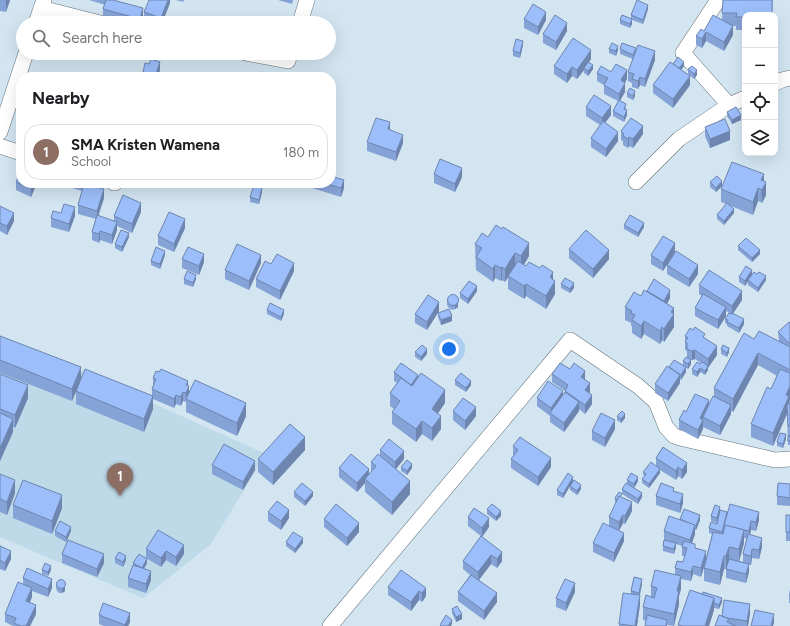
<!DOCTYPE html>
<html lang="en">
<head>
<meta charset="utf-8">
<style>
  :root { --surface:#fff; --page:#f2f2f2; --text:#202124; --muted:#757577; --line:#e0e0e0; --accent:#db2777 }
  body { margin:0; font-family:Figtree,sans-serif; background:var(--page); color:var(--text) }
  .controls { position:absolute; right:12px; top:12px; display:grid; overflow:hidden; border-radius:8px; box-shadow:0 4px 16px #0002 }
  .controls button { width:36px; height:36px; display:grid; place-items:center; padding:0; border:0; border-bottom:1px solid var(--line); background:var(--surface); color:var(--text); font:20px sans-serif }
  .you { position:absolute; left:449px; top:349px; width:14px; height:14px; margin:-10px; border:3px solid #fff; border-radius:50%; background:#1a73e8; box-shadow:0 0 0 6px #1a73e833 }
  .badge { display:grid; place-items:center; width:26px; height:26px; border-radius:50%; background:var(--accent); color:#fff; font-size:13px; font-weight:700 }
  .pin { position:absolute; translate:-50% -33px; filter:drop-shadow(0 1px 2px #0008) }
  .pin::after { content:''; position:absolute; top:21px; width:14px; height:12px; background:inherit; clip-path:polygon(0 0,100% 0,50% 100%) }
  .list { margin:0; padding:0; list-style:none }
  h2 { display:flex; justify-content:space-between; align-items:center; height:52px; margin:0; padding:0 16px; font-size:17px }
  h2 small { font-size:13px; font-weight:400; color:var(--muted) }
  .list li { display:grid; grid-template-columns:26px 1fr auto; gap:12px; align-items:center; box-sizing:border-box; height:56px; margin:0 8px 8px; padding:0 8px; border:1px solid var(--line); border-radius:16px }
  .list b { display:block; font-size:15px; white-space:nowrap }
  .list p { margin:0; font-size:13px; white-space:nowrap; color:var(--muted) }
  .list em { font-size:13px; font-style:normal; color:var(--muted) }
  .icon { flex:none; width:22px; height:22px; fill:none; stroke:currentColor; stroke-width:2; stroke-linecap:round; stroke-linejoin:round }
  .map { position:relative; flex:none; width:790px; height:626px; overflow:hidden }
  .search { position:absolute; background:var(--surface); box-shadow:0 4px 16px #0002; left:16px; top:16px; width:320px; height:44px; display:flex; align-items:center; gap:10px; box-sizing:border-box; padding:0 14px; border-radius:22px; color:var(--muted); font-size:15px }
  .panel { position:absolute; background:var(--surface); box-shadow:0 4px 16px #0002; left:16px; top:72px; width:320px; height:116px; border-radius:16px }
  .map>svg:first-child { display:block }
  .built { fill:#bed9e8 }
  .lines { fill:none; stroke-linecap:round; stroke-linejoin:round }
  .minor-casing { stroke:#60717c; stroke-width:16 }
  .minor { stroke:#fff; stroke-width:15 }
  .wall { fill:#86a3d7; fill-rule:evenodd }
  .shaded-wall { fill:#6d85af }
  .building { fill:#9cbefa; stroke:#6d85af }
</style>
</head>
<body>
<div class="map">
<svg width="790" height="626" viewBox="0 0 790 626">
  <rect width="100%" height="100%" fill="#d2e5f1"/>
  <polygon class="built" points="0,335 266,454 211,544 143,598 0,537"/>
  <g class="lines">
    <g class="minor-casing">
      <g id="minor">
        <polyline points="718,0 683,53 729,105"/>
        <polyline points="41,8 100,23"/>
        <polyline points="36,23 44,0"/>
        <polyline points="300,23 307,0"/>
        <polyline points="245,53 288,61 290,53"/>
        <polyline points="775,83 782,80 790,78"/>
        <polyline points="0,132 26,53"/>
        <polyline points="0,146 21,153"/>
        <polyline points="636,182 679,139 729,105 745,98"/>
        <polyline points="114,183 115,183"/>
        <polyline points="330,626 570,340 638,386 656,402 666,427 674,436 680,438 775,460 790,459"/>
      </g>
    </g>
    <use href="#minor" class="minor"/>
  </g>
  <g class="wall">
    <polygon points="0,0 10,0 6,12 0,11"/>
    <polygon points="89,0 113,0 143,17 141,23 121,23 103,18 103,9 105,5"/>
    <polygon points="170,0 170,3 162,23 149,23 144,21 144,12"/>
    <polygon points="176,0 184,0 183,2"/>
    <polygon points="278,0 293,0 292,4"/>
    <polygon points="723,0 773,0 772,15 745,15 745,30 736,30 736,26 732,26 733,35 724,51 706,41 702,48 696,45 696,36 704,31 722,20"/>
    <polygon points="648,9 643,24 632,20 632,24 630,28 620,24 620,20 631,19 631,15"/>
    <polygon points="524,19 546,20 538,35 524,28"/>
    <polygon points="567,31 556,50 543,43 543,34"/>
    <polygon points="523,45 520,58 513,56 513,51"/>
    <polygon points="609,49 618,50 616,56 609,53"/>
    <polygon points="620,49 636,50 655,60 645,87 640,85 638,89 632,87 632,83 628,81 628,72 633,59 620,54"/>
    <polygon points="128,53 142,53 141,57 128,56"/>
    <polygon points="591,59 589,62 593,69 588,76 584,73 584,70 577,79 572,76 567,83 554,74 554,66"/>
    <polygon points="673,64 684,66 681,70 690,85 673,108 653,93 653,85"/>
    <polygon points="688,69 697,75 694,79 688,74"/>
    <polygon points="160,70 158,77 143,77 143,72"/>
    <polygon points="611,72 627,79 625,83 625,92 620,101 626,108 626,110 627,115 624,122 613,116 613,111 618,101 604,94 604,85 597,81 597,73"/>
    <polygon points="627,93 635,96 633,100 627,97"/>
    <polygon points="586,107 611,115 605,123 618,141 606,157 591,147 591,138 600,125 586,116"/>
    <polygon points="727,112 741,120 732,124 727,116"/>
    <polygon points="705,127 730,140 710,148 705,136"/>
    <polygon points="390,130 403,143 396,161 367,151 367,142"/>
    <polygon points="621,131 643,134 633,148 629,146 628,148 623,145 623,141 621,140"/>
    <polygon points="434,174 462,177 455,192 434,183"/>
    <polygon points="764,181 766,195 762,203 758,201 753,215 731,206 734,213 724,225 717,219 717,215 726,204 721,202 721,189"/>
    <polygon points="16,182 37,183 31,197 16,190"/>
    <polygon points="710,182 722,186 716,192 710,187"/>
    <polygon points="65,183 84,183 82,191 65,186"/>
    <polygon points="187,183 201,183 199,187"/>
    <polygon points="312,183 331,183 344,188 341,197 312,188"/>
    <polygon points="262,192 259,204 250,202 250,197"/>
    <polygon points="104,198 98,216 114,221 114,216 141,212 132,233 117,226 117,230 112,244 100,240 99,243 92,240 92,232 96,219 78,214 78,205"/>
    <polygon points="0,206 14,221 7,235 0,231"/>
    <polygon points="75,216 69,232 51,227 51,218"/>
    <polygon points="624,225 644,227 638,237 624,229"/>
    <polygon points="185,228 174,252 158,245 158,236"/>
    <polygon points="129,237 122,252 115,248 115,244"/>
    <polygon points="488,237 529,256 524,265 553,280 555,294 546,309 526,296 524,299 508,289 508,277 505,282 502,280 501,281 495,278 493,282 476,270 475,244"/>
    <polygon points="738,246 760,254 752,262 738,250"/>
    <polygon points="569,249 609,259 593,278 569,258"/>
    <polygon points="675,252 663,271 651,264 651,255"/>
    <polygon points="165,255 160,269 151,265 151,261"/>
    <polygon points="182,259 204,262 199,275 182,268"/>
    <polygon points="261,263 249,290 225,279 225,270"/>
    <polygon points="271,264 294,271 280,300 256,287 256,279"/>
    <polygon points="667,265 698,274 689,287 667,274"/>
    <polygon points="752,274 766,280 758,292 748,285 748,281 745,286 739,282 739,277"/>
    <polygon points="184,279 196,279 193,287 184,284"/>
    <polygon points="561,284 574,288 570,293 561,288"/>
    <polygon points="699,285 742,300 733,313 744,324 739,333 727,326 727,324 725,323 725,319 731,314 726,311 726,316 718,329 695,316 695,308 702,296 699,294"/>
    <polygon points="477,291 468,304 460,298 460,293"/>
    <polygon points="647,291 670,298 667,304 674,308 674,327 664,342 662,340 660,344 644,334 641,339 632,333 632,326 631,326 631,323 625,320 625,307 641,296"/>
    <polygon points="447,301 458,304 458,307 455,309 452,310 449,308 447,305"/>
    <polygon points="267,310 284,314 281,321 267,314"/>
    <polygon points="439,311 427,330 415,323 415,314"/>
    <polygon points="438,313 452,321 441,325 438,317"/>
    <polygon points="790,323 790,445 788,445 787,414 773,446 751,437 751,424 771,389 777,376 758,365 733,412 731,411 731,414 720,435 703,427 703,429 698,439 679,429 679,420 686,412 709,405 714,397 714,388 754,339 779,341 778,332"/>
    <polygon points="685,336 705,338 717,355 708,367 708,370 705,375 700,372 697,377 692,374 692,369 700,364 701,363 695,359 692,360 691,360 691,364 688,369 683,366 683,361 687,357 687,351 685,350"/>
    <polygon points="0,337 81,380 152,396 152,389 153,386 153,378 188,386 189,392 246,416 237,436 186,412 186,402 183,401 181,406 176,404 174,408 153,399 153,409 144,432 76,404 76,391 72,401 0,373"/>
    <polygon points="721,349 729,352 727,357 721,354"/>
    <polygon points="415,352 427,354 421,361 415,357"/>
    <polygon points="669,367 686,372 681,380 680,379 680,383 668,401 655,393 655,384"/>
    <polygon points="394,372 418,377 445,403 438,413 441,429 432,441 422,434 416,442 392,424 392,412 394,409 390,406 390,393 397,383 394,381"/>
    <polygon points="0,374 28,398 15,428 13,427 13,432 0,461"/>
    <polygon points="552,374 585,379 585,380 590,392 589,393 592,404 585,414 579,409 579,411 564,432 550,422 550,416 537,406 537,398 563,395 565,392 565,391 552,382"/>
    <polygon points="455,380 471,385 466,392 455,385"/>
    <polygon points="453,411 476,416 465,430 453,420"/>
    <polygon points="617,416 625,418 621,423 617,420"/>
    <polygon points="615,429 605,447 592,440 592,431"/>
    <polygon points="786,439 783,448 777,446 777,442"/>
    <polygon points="513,446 551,467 538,486 511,468 511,459 514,456 513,455"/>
    <polygon points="663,447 687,472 682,479 678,476 676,480 660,470 660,473 649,488 642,483 642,479 644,477 643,472 656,465 656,458"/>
    <polygon points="305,450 273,485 258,472 258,459"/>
    <polygon points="380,450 404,459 396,469 410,494 392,515 365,492 365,483 357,492 339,477 339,468 369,474 371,472 371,462 380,456"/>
    <polygon points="212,465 255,470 243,490 212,474"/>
    <polygon points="401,467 412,468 407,475 401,471"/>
    <polygon points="0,474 15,493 7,515 0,512"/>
    <polygon points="627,480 638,481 634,488 642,497 638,504 622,494 622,489 627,483"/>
    <polygon points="573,481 581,489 577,495 570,490 570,486 563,498 557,495 557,490"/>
    <polygon points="790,484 790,506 777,505 777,496"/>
    <polygon points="674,491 683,503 680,513 656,505 656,496"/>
    <polygon points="294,492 313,496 305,506 294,497"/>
    <polygon points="615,498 622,498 632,511 625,524 623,523 619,530 624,541 614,562 593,552 593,543 609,525 609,517 616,503 615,502"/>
    <polygon points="13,505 62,508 52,534 13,518"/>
    <polygon points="487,509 501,516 496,521 487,514"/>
    <path d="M720 510 759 520 756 531 751 530 750 535 762 547 759 559 752 558 751 565H749V572L746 583 726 578V569H724L720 585 704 581V568L701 577 693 574 691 581 681 579V589L679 596V604L674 626 667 625V626L643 620V607L651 597V586L675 575V568L683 562 685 556H682V546L676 544V547L674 554 663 551V546L664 540V531L680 520V519L700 520 696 530H695V534L692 543 695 548 706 559 712 534 709 533V528L717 524 719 515 717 523 711 521V516ZM744 538 747 539 743 554V562L739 561 744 543Z"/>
    <polygon points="268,512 289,518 281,530 268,521"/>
    <rect x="786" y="515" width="4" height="26"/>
    <polygon points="468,517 489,527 482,537 468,526"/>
    <polygon points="324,519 359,532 347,546 324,527"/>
    <polygon points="158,530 184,554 176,566 166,560 161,567 146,558 146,549"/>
    <polygon points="55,531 71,531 66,542 55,536"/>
    <polygon points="481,536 502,561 497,568 491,564 479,580 497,602 484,620 458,601 458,592 470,575 463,569 463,561"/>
    <polygon points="286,542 303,543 295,553 286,546"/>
    <polygon points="0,546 11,559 5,571 0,569"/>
    <polygon points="62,554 104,563 97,577 62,563"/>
    <polygon points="115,558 126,560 123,567 115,563"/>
    <polygon points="133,563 147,563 144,569 151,580 146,593 128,587 128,578 133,565"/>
    <polygon points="42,570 51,570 48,576 42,574"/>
    <polygon points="23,578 52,588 48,597 32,591 32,597 30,602 36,614 30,626 13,626 5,622 5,614 23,584"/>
    <polygon points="56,584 65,589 65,591 62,593 59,593 57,591 56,588"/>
    <polygon points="642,584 640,595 640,604 637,626 619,626 619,624 631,594 631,591"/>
    <polygon points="388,587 426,588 426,596 422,602 419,600 411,611 388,595"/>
    <polygon points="790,589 790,603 789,603 789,594"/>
    <polygon points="690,590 722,602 719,609 714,608 714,610 709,626 678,626"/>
    <polygon points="575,592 566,611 556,607 556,598"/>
    <polygon points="452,609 462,619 456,622 452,613"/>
    <polygon points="750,613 748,626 715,626 722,616"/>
    <polygon points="99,615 130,622 128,626 104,626 99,624"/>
  </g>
  <g class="shaded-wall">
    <polygon points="6,0 10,0 6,12"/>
    <polygon points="168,0 170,0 170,3 162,23 161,23 161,18"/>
    <polygon points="648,5 648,9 643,24 643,20"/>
    <polygon points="143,8 143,17 141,23 140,23 140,19"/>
    <polygon points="546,12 546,20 538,35 538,27"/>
    <polygon points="632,19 632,24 630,28 630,24"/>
    <polygon points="567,23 567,31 556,50 556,42"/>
    <polygon points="733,26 733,35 724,51 724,42"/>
    <polygon points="706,32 706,41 702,48 702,39"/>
    <polygon points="523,41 523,45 520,58 520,53"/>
    <polygon points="618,46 618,50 616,56 616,51"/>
    <polygon points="591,50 591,59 584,69 584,68 584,70 577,79 577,70"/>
    <polygon points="655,51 655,60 645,87 645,79"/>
    <polygon points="160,62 160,70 158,77 155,77"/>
    <polygon points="684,62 684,66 679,73 679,69"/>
    <polygon points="593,65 593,69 588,76 588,71"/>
    <polygon points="572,67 572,76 567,83 567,74"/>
    <polygon points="627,70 627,79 621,89 621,80"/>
    <polygon points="697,70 697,75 694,79 694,74"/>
    <polygon points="690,76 690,85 673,108 673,99"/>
    <polygon points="640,77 640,85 638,89 638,81"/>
    <polygon points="625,83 625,92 619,102 619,94"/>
    <polygon points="635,91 635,96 633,100 633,96"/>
    <polygon points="611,106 611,115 602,127 602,118"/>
    <polygon points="627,110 627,115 624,122 624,117"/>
    <polygon points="741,115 741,120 732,124 732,120"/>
    <polygon points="390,122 390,131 388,129"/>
    <polygon points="643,126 643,134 633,148 633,139"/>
    <polygon points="730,131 730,140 710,148 710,139"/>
    <polygon points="618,132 618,141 606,157 606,149"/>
    <polygon points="403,135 403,143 396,161 396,152"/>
    <polygon points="629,137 629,146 628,148 628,139"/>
    <polygon points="462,168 462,177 455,192 455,184"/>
    <polygon points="764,174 764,186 766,182 766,195 762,203 761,180"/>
    <polygon points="344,180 344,188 341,197 341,188"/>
    <polygon points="722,181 722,186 716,192 716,188"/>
    <polygon points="33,183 37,183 31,197 31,188"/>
    <polygon points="82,183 84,183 82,191"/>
    <polygon points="262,188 262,192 259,204 259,200"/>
    <polygon points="758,188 758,201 753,215 753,202"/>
    <polygon points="104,189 104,198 97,220 97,211"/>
    <polygon points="141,203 141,212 132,233 132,224"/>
    <polygon points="75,207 75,216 69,232 69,224"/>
    <polygon points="734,209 734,213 724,225 724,221"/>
    <polygon points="14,213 14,221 7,235 7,226"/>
    <polygon points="185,219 185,228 174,252 174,244"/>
    <polygon points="117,222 117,230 112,244 112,235"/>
    <polygon points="644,223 644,227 638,237 638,233"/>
    <polygon points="100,231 100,240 99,243 99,234"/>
    <polygon points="129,233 129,237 122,252 122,247"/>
    <polygon points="529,243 529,256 521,269 521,256"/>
    <polygon points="675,243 675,252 663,271 663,263"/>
    <polygon points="609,250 609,259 593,278 593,269"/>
    <polygon points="760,250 760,254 752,262 752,258"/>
    <polygon points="165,251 165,255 160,269 160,264"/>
    <polygon points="515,253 515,265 505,282 505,269"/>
    <polygon points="204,254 204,262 199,275 199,266"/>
    <polygon points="261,255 261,263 249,290 249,281"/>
    <polygon points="294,263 294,271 280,300 280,291"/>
    <polygon points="495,265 495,278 493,282 493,269"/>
    <polygon points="698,265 698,274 689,287 689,279"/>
    <polygon points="502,267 502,280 501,281 501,268"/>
    <polygon points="752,270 752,275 745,286 745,281"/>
    <polygon points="553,272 553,284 555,281 555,294 546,309 546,296 550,277"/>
    <polygon points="196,275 196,279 193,287 193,283"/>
    <polygon points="766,276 766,280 758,292 758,288"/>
    <polygon points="574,283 574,288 570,293 570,289"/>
    <polygon points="526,284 526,296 524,299 524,286"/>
    <polygon points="477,286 477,291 468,304 468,299"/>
    <polygon points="670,290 670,298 664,310 664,301"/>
    <polygon points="742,291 742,300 732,315 732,306"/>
    <polygon points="458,299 458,307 455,309 455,305"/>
    <polygon points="439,302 439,311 427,330 427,322"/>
    <polygon points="726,307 726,316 718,329 718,320"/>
    <polygon points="674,308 674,327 664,342 664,329 671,312"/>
    <polygon points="284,310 284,314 281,321 281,317"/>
    <polygon points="452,316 452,321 441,325 441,320"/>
    <polygon points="744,319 744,324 739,333 739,328"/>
    <polygon points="644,321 644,334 641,339 641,326"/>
    <polygon points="662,327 662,340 660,344 660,331"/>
    <polygon points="717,346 717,355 708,368 708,359"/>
    <polygon points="729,348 729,352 727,357 727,353"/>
    <polygon points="427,349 427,354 421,361 421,357"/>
    <polygon points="695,350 695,359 692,360 692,351"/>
    <polygon points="758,353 758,365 733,412 733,399"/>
    <polygon points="691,360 691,364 688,369 688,364"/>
    <polygon points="708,366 708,370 705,375 705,371"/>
    <polygon points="81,367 81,380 72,401 72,389"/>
    <polygon points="686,367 686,372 681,380 681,375"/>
    <polygon points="700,368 700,372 697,377 697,372"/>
    <polygon points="585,371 585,379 581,386 581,377"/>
    <polygon points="418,375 418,384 411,393 411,385"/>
    <polygon points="680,375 680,383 668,401 668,393"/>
    <polygon points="188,381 188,389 189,386 189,395 186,399 186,385"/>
    <polygon points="471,381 471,385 466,392 466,388"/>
    <polygon points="590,383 590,392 585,399 585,390"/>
    <polygon points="28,385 28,398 15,428 15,415"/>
    <polygon points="790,386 790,399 789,402 789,409 787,407 787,414 773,446 773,433 786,395"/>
    <polygon points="445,390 445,403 432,422 432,409"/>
    <polygon points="563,391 563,400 551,414 551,408"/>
    <polygon points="183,392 183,401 181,406 181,397"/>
    <polygon points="176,395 176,404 174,408 174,399"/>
    <polygon points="592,395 592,404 585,414 585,405"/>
    <polygon points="153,396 153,409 144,432 144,419"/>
    <polygon points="709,400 709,409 703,417 703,422 700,418"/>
    <polygon points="579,402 579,411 564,432 564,423"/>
    <polygon points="246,403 246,416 237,436 237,423"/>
    <polygon points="731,405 731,414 720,435 720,426"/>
    <polygon points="476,407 476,416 465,430 465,421"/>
    <polygon points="625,414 625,418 621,423 621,419"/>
    <polygon points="441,416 441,429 432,441 432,428"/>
    <polygon points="13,419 13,432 0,461 0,448"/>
    <polygon points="615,420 615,429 605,447 605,438"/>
    <polygon points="703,420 703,429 698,439 698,430"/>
    <polygon points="422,421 422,434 416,442 416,429"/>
    <polygon points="786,434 786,439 783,448 783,444"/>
    <polygon points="305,437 305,450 273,485 273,472"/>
    <polygon points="404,451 404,459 395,470 395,462"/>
    <polygon points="551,458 551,467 538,486 538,477"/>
    <polygon points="255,461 255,470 243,490 243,482"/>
    <polygon points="687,463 687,472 682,479 682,470"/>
    <polygon points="412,464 412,468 407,475 407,471"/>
    <polygon points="678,467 678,476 676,480 676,471"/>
    <polygon points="369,469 369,478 365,479 365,483 357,492 357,483"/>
    <polygon points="660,469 660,473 649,488 649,484"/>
    <polygon points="573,477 573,481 563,498 563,494"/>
    <polygon points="638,477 638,481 634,488 634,484"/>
    <polygon points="15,480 15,493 7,515 7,502"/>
    <polygon points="410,481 410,494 392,515 392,502"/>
    <polygon points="581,485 581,489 577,495 577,491"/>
    <polygon points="313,492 313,496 305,506 305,501"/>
    <polygon points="642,493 642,497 638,504 638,499"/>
    <polygon points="683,494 683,503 680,513 680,504"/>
    <polygon points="62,495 62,508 52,534 52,521"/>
    <polygon points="632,502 632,511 625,524 625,516"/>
    <polygon points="720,507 720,512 717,523 717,518"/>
    <polygon points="289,510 289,518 281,530 281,521"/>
    <polygon points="501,511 501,516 496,521 496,517"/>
    <polygon points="727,512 724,527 722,536 722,532"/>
    <polygon points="759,512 759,520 756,531 756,522"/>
    <polygon points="623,515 623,523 619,531 619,522"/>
    <polygon points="700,515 700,520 696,530 696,526"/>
    <polygon points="489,518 489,527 482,537 482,528"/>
    <polygon points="751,521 751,530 749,540 749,531"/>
    <polygon points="359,523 359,532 347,546 347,538"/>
    <polygon points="695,525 695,534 690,548 690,540"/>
    <polygon points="71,527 71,531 66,542 66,537"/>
    <polygon points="744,530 744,543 739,562 739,549"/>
    <polygon points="624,533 624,541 614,562 614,553"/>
    <polygon points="303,538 303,543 295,553 295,549"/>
    <polygon points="762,538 762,547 759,559 759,550"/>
    <polygon points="676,543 676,547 674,554 674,549"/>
    <polygon points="184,545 184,554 176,566 176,557"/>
    <polygon points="729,547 729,560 726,569 726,556"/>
    <polygon points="752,549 752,558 751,565 751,556"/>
    <polygon points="11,551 11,559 5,571 5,563"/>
    <polygon points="166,551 166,560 161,567 161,558"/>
    <polygon points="706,551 706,559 701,577 701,568"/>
    <polygon points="502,552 502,561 497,568 497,559"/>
    <polygon points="104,554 104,563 97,577 97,569"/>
    <polygon points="491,555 491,564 478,581 478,572"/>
    <polygon points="126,556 126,560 123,567 123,562"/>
    <polygon points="724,556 724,569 720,585 720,572"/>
    <polygon points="147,559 147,563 142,572 142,568"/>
    <polygon points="749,564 749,572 746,583 746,574"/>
    <polygon points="51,566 51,570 48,576 48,572"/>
    <polygon points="693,566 693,574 691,581 691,572"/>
    <polygon points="151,571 151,580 146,593 146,584"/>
    <polygon points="681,576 681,589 679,596 679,604 674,626 674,614 677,591"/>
    <polygon points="52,579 52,588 48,597 48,589"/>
    <polygon points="642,579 642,584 639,597 639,593"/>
    <polygon points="575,583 575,592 566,611 566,603"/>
    <polygon points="65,584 65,591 62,593 62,589"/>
    <polygon points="32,588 32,597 26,610 26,601"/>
    <polygon points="426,588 426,596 422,602 422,593"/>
    <polygon points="419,591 419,600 411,611 411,602"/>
    <polygon points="497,593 497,602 484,620 484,611"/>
    <polygon points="640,595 640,604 637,626 635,626"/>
    <polygon points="714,598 714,610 709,626 705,626"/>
    <polygon points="722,598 722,602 719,609 719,605"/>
    <polygon points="750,604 750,613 748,626 747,626 747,621"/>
    <polygon points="36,605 36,614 30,626 26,626"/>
    <polygon points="130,613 130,622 128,626 125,626"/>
    <polygon points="462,614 462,619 456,622 456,617"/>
    <polygon points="774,614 774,623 773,626 771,626"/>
    <polygon points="452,620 452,624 451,626 448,626"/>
  </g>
  <g class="building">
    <polygon points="106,0 113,0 143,8 140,19 103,9"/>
    <polygon points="149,0 168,0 161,18 144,12"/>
    <polygon points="637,0 648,5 643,20 631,15"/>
    <polygon points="723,0 772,0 772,15 745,15 745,17 736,17 737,13 722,13"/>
    <polygon points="533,4 546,12 538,27 524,19"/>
    <polygon points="555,15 567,23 556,42 543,34"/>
    <polygon points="622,15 632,19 630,24 620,20"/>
    <polygon points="713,15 733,26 724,42 706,32 702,39 696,36 701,29 704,31"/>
    <rect x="267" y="22" width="8" height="1"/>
    <polygon points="573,38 591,50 577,70 572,67 567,74 554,66"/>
    <polygon points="516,39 523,41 520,53 513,51"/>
    <polygon points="612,43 618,46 616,51 609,49"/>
    <polygon points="622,43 636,48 633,55 620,49"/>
    <polygon points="638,45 655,51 645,79 640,77 638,81 632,79 634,74 628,72"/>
    <polygon points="678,57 684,62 679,68 673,64"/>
    <polygon points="151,59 160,62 155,77 145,77 146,73 143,72 145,63 149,64"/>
    <polygon points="588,62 593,65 588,71 584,68"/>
    <polygon points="670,62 690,76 673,99 653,85"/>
    <polygon points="616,64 627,70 621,80 625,83 619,94 604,85 608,78 597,73 601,66 611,72"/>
    <polygon points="692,66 697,70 694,74 688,69"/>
    <polygon points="630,88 635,91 633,96 627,93"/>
    <polygon points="594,95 611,106 602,118 586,107"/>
    <polygon points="619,100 626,104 624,109 627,110 624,117 613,111"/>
    <polygon points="736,107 741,115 732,120 727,112"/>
    <polygon points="376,118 390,122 388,129 403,135 396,152 367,142"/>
    <polygon points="631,118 643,126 633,139 629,137 628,139 623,136 624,134 621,131"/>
    <polygon points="725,119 730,131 710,139 705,127"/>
    <polygon points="603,121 618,132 606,149 591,138"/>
    <polygon points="440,159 462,168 455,184 434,174"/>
    <polygon points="732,162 764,174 761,180 766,182 762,190 758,188 753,202 721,189"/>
    <polygon points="21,171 21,183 33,183 31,188 16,182"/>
    <polygon points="331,176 344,180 341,188 324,183 331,183"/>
    <polygon points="717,176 722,181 716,188 710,182"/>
    <polygon points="71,183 82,183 82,186"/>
    <polygon points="84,184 104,189 97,211 78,205"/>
    <polygon points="254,185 262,188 259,200 250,197"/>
    <polygon points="123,195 141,203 132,224 114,216"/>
    <polygon points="727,203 734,209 724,221 717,215"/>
    <polygon points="64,204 75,207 69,224 51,218 53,211 61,213"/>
    <polygon points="0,206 14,213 7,226 0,223"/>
    <polygon points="169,212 185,219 174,244 158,236"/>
    <polygon points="97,215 117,222 112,235 100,231 99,234 92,232"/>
    <polygon points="630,215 644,223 638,233 624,225"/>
    <polygon points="496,225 502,229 503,227 529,243 521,256 515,253 505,269 502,267 501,268 495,265 493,269 476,257 482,248 475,244 482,233 488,237"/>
    <polygon points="121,230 129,233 122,247 115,244"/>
    <polygon points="586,230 609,250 593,269 569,249"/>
    <polygon points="663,236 675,243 663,263 651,255"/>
    <polygon points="746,238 760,250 752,258 738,246"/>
    <polygon points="237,244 261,255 249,281 225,270"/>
    <polygon points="156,247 165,251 160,264 151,261"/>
    <polygon points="188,247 204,254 199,266 182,259"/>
    <polygon points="676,251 698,265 689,279 667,265"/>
    <polygon points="277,254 294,263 280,291 256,279 265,261 271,264"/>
    <polygon points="518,261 526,266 529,262 540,268 542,265 553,272 550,277 555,281 546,296 526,284 524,286 508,276"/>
    <polygon points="746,266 752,270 745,281 739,277"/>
    <polygon points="709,270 742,291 732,306 699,285"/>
    <polygon points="187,271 196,275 193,283 184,279"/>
    <polygon points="754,272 757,274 759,272 766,276 758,288 748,280"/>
    <polygon points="565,278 574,283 570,289 561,284"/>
    <polygon points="654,279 670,290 664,301 647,291"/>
    <polygon points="469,281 477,286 468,299 460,293"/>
    <polygon points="644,290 674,308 671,312 674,314 664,329 662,327 660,331 644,321 641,326 632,320 635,315 631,313 632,311 625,307 634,292 641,296"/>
    <polygon points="703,294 726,307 718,320 695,308"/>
    <circle cx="453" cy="300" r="5.5"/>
    <polygon points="428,295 439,302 427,322 415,314"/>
    <polygon points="270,303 284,310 281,317 267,310"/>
    <polygon points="449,309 452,316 441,320 438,313"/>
    <polygon points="729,313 732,314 732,313 744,319 739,328 727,322 728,320 725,319"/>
    <polygon points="789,322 790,323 790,344 778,332"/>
    <polygon points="695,327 705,334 703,337 717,346 708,359 695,350 692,351 689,350 687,348 687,343 685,341 688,338 685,336 690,328 693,330"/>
    <polygon points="759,331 790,347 790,370 758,353 733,399 714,388 744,333 754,339"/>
    <polygon points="0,337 0,336 81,367 72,389 0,360"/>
    <polygon points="422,345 427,349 421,357 415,352"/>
    <polygon points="723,345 729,348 727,353 721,349"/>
    <polygon points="686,357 691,360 688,364 683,361"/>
    <polygon points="674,360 686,367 681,375 669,367"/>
    <polygon points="697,362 700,364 702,362 708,366 705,371 700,368 697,372 692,369"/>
    <polygon points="401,363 418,375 411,385 394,372"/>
    <polygon points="560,363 570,369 574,363 585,371 581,377 590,383 585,390 592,395 585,405 565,391 568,385 552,374"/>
    <polygon points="667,366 680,375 668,393 655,384"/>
    <polygon points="85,369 153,396 144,419 76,391"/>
    <polygon points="161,369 188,381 186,385 189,386 186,393 183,392 181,397 176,395 174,399 152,389 156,379 153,378 156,371 159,372"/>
    <polygon points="780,369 790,373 790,386 786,395 789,396 773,433 751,424 767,387 771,389"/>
    <polygon points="421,373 445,390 432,409 441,416 432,428 422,421 416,429 392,412 400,401 390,393 401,378 412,386"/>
    <polygon points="461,373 471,381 466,388 455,380"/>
    <polygon points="0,374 28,385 15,415 0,409"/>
    <polygon points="195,380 246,403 237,423 186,399"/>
    <polygon points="548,381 563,391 551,408 537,398"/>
    <polygon points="565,392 579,402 564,423 550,413"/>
    <polygon points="695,394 709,400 700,418 703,420 698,430 679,420 684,410 686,412"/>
    <polygon points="713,396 731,405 720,426 703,417"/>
    <polygon points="463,398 476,407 465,421 453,411"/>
    <polygon points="787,404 790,404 790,426 788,426"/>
    <polygon points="622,411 625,414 621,419 617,416"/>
    <polygon points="0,413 13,419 0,448"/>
    <polygon points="601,413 615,420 605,438 592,431"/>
    <polygon points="290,424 305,437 273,472 258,459"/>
    <polygon points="780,433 786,434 783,444 777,442"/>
    <rect x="788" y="436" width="2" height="5"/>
    <polygon points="520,437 551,458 538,477 511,459 518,450 513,446"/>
    <polygon points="389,439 404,451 395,462 380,450"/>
    <polygon points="224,444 255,461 243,482 212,465"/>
    <polygon points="663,447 687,463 682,470 678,467 676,471 656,458"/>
    <polygon points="351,454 369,469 357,483 339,468"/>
    <polygon points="378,454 410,481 392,502 365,479 376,466 371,462"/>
    <polygon points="407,460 412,464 407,471 401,467"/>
    <polygon points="651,462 660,469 649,484 642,479 646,474 643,472"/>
    <polygon points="568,473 573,477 563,494 557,490"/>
    <polygon points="631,473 638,477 634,484 627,480"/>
    <polygon points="0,474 15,480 7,502 0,499"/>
    <polygon points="23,480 62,495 52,521 13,505"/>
    <polygon points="574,480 581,485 577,491 570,486"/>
    <polygon points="302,483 313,492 305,501 294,492"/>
    <polygon points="626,483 642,493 638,499 622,489"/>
    <polygon points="661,483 674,488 673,491 683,494 680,504 656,496"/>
    <polygon points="778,483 790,484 790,498 777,496"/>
    <polygon points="619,492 622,494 620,497 619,496 617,500 615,498"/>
    <polygon points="619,496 632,502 625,516 623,515 619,522 609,517"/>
    <polygon points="277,501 289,510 281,521 268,512"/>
    <polygon points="336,504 359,523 347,538 324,519"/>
    <polygon points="492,504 501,511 496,517 487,509"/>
    <polygon points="730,504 759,512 756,522 751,521 749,531 724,525"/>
    <polygon points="715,505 720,507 717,518 711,516"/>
    <polygon points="474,508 489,518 482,528 468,517"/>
    <polygon points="684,509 700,515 696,526 680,519"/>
    <polygon points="720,510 727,512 722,532 709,528 711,522 717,524"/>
    <rect x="786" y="515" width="4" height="17"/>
    <polygon points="669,516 695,525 690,540 664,531"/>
    <polygon points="60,521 71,527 66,537 55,531"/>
    <polygon points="603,523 624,533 614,553 593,543"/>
    <polygon points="725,525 744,530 739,549 729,547 726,556 724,556 720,572 704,568 713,532 723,534"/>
    <polygon points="158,530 184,545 176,557 166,551 161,558 146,549"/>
    <polygon points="293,532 303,538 295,549 286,542"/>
    <polygon points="748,534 762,538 759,550 752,549 751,556 743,554"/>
    <polygon points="481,536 502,552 497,559 491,555 478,572 463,561"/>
    <polygon points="68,540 104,554 97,569 62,554"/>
    <polygon points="664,540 676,543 674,549 663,546"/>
    <polygon points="684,541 695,544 695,548 706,551 701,568 693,566 691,572 675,568 677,561 683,562 687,548 682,547"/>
    <polygon points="0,546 11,551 5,563 0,560"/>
    <polygon points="119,552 126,556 123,562 115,558"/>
    <polygon points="139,554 147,559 142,568 133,563"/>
    <polygon points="729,559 749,564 746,574 726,569"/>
    <polygon points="45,563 51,566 48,572 42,570"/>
    <polygon points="133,565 151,571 146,584 128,578"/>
    <polygon points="27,568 52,579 48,589 23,578"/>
    <polygon points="401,570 426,588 422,593 419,591 411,602 388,587"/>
    <polygon points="655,570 681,576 677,591 679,591 674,614 643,607 646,595 654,598 657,588 651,586"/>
    <polygon points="471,575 497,593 484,611 458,592"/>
    <polygon points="634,577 642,579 639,593 631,591"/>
    <polygon points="565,579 575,583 566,603 556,598"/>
    <circle cx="61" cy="584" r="4.5"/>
    <polygon points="18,582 32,588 26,601 36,605 26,626 21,626 14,623 16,618 5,614"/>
    <polygon points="690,590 714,598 705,626 683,626 678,625"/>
    <polygon points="703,592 722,598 719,605 714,603 714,598 702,594"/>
    <polygon points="623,593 640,595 635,626 619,624"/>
    <polygon points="724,600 750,604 747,621 727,618 722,616"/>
    <polygon points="103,603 130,613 125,625 99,615"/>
    <polygon points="457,606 462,614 456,617 452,609"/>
    <polygon points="755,610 774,614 771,626 751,626"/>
    <polygon points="446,615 452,620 448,626 441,626 440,625"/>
    <polygon points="647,615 667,620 666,626 645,626"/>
    <polygon points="719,615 729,619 727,622 736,626 715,626"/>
  </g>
</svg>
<div class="controls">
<button>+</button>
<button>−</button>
<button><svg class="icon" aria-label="locate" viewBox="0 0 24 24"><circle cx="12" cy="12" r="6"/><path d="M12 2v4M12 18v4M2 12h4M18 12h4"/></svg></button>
<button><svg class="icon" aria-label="layers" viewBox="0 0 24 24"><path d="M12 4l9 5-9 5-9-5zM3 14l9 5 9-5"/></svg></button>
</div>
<div class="you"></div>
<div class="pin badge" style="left:120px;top:496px;background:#8d6e63">1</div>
<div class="search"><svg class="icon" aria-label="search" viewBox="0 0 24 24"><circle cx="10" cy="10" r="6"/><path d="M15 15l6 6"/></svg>Search here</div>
<section class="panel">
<h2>Nearby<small></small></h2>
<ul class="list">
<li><span class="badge" style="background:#8d6e63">1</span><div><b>SMA Kristen Wamena</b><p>School</p></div><em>180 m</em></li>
</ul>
</section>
</div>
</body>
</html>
